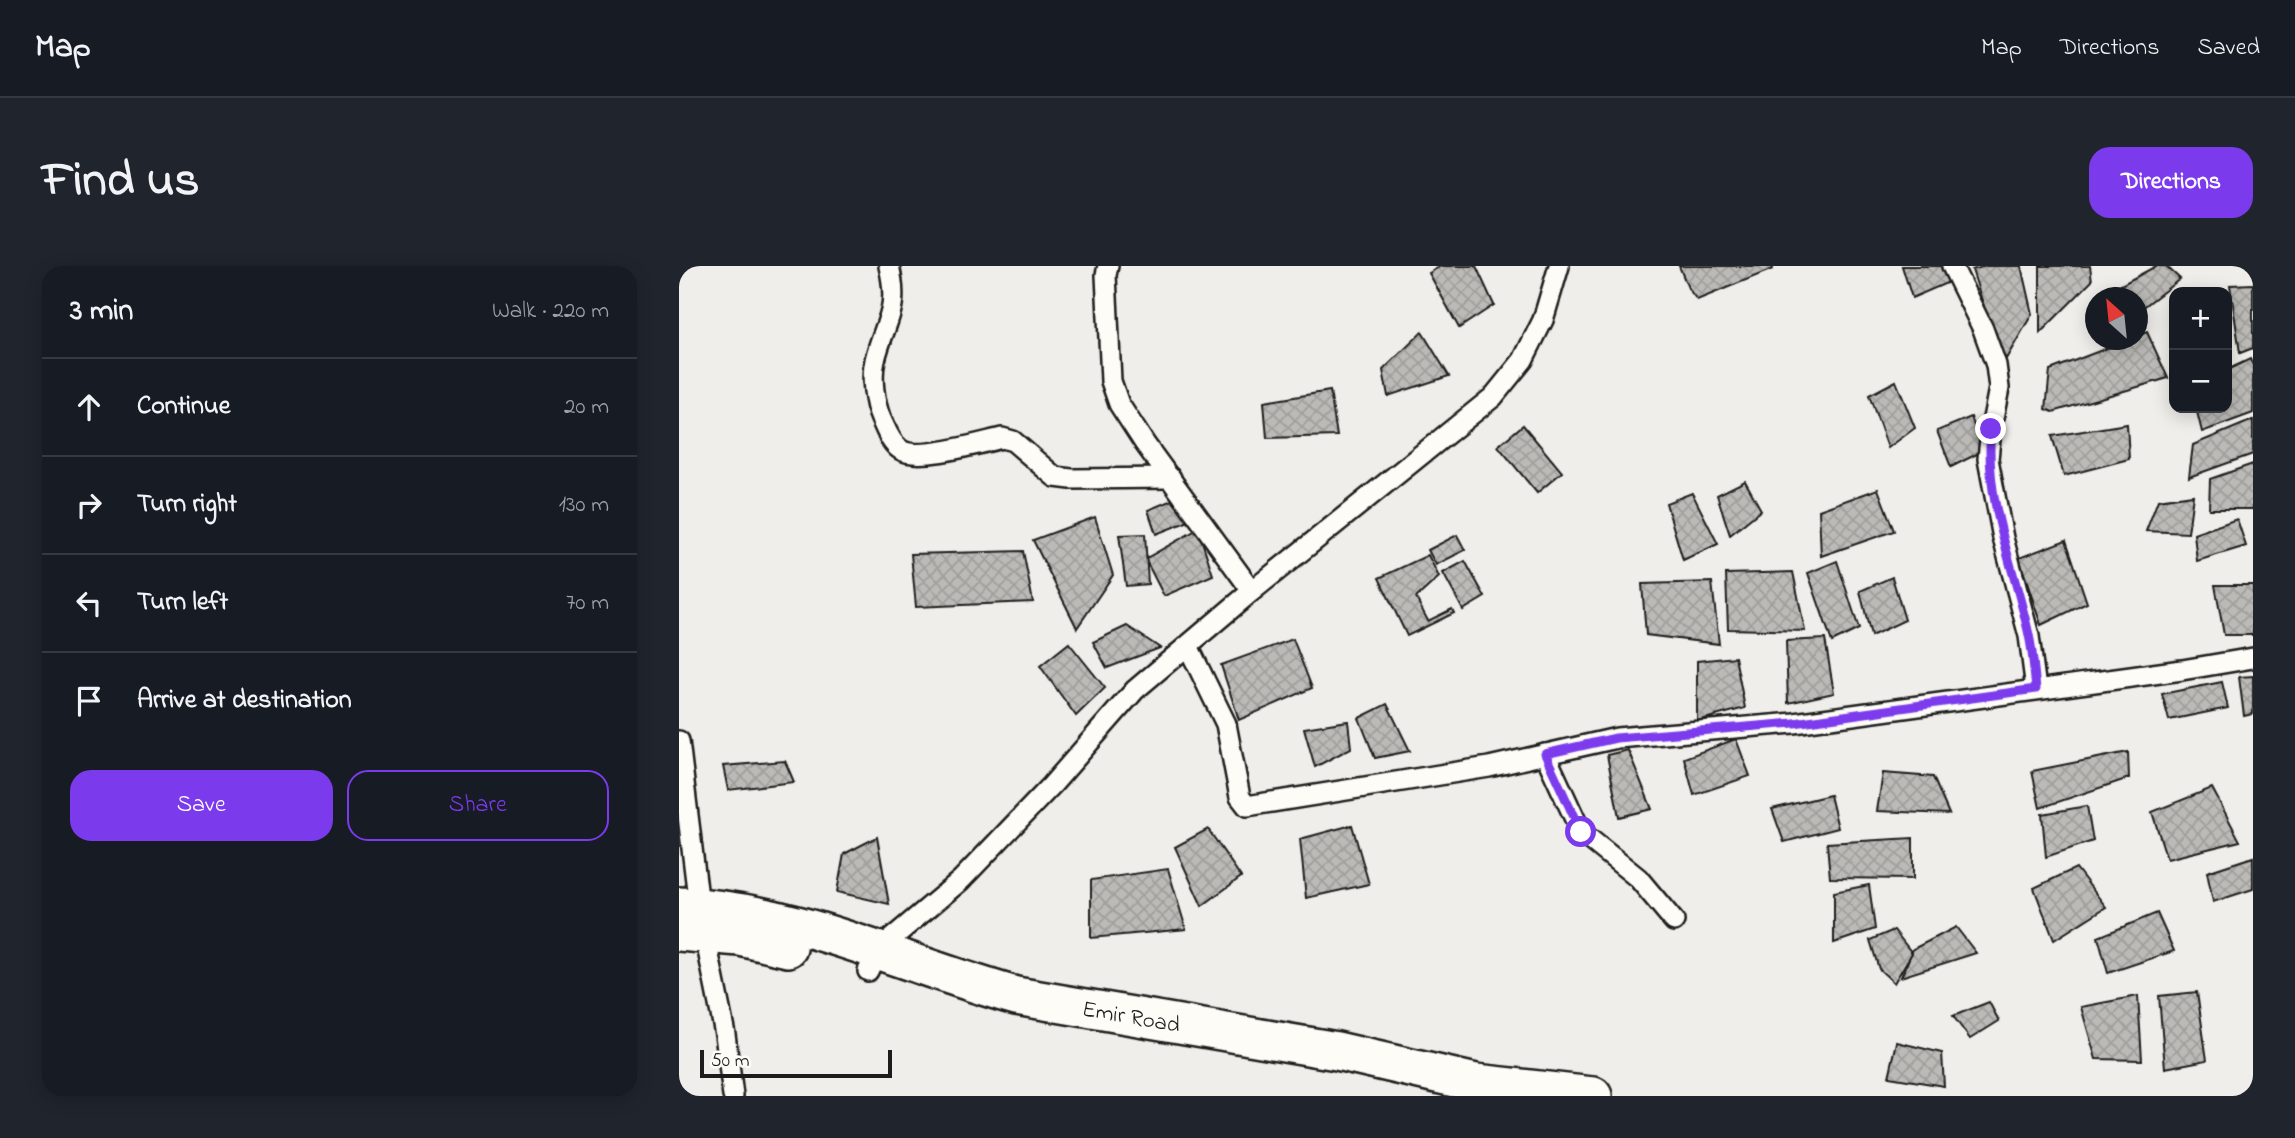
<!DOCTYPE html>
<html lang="en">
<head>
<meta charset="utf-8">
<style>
  :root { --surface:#171b24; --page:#20242c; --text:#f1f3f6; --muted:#9ea1a6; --line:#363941; --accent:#7c3aed }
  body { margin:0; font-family:"Indie Flower",sans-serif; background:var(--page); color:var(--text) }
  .controls { position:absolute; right:21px; top:21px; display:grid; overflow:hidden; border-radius:14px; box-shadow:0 4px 18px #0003 }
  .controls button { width:63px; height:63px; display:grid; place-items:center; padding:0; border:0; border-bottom:2px solid var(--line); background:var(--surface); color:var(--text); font:35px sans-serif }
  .compass { position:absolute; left:1406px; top:21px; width:63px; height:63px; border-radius:50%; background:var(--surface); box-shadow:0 4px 18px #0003; rotate:333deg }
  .scale { position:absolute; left:21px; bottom:18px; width:192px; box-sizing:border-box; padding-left:7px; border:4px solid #1c1c1c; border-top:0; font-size:19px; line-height:24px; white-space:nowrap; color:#1c1c1c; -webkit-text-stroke:5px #fdfcf7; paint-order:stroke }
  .stop { position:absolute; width:21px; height:21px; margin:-16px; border:5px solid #7c3aed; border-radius:50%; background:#fff }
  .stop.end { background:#7c3aed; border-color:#fff; box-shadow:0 2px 7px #0008 }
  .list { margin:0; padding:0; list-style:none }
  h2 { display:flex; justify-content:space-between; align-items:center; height:91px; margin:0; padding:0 28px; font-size:30px }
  h2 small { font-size:23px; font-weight:400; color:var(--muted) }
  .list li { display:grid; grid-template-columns:46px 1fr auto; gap:21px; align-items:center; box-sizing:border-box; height:98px; padding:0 28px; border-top:2px solid var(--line) }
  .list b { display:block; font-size:26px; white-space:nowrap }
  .list em { font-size:23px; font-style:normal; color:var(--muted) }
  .actions { display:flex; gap:14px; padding:21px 28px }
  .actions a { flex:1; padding:16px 0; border:2px solid var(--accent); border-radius:21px; text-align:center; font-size:24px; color:var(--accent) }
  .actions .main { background:var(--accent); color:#fff }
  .icon { flex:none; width:38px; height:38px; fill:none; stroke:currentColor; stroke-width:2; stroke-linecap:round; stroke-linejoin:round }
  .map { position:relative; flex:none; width:1574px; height:830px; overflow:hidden; border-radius:21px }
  header { display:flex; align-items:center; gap:42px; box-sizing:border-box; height:98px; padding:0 35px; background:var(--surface); border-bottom:2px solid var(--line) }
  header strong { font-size:33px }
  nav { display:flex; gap:38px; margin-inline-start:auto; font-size:24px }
  .intro { display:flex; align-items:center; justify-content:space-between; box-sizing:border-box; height:168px; padding:0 42px }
  h1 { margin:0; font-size:49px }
  .button { padding:18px 32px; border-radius:21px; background:var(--accent); color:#fff; font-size:24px; font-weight:700 }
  main { display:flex; gap:42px; padding:0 42px }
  aside { flex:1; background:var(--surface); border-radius:21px; box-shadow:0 4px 18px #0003 }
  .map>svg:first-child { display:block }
  .building { fill:url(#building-cross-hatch); stroke:#1c1c1c; stroke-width:2 }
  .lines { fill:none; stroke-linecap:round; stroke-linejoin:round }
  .street-casing { stroke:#1c1c1c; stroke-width:24 }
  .highway-casing { stroke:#1c1c1c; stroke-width:42 }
  .street { stroke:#fdfcf7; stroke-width:19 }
  .highway { stroke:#fdfcf7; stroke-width:37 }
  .route { stroke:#7c3aed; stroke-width:9 }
  .labels { text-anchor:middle; stroke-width:5; stroke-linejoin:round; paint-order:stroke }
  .street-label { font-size:23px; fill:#1c1c1c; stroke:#fdfcf7 }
</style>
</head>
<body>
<header>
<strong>Map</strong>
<nav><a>Map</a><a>Directions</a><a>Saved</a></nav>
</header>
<div class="intro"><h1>Find us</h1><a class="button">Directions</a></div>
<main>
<aside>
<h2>3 min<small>Walk · 220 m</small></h2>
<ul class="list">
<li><svg class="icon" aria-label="ahead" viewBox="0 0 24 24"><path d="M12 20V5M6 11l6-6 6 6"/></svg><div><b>Continue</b></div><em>20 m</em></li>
<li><svg class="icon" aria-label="right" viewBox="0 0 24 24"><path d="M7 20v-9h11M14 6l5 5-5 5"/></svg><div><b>Turn right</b></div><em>130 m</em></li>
<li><svg class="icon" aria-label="left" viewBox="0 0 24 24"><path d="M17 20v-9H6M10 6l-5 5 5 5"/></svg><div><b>Turn left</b></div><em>70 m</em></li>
<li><svg class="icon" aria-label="arrive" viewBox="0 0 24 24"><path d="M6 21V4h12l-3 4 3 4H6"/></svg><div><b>Arrive at destination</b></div></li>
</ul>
<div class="actions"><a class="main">Save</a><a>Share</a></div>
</aside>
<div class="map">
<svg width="1574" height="830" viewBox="0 0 1574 830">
  <defs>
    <pattern id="building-cross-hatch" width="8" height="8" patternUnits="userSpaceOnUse" patternTransform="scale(1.75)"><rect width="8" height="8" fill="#bbbab6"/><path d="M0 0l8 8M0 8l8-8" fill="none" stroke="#a09f9c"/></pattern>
  </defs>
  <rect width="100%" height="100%" fill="#f0eeea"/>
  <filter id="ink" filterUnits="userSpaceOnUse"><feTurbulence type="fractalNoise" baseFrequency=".0143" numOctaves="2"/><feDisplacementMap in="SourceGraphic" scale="14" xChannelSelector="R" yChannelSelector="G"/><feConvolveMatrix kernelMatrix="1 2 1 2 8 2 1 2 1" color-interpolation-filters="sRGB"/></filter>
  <g filter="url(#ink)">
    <g class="building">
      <polygon points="762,0 797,0 815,39 780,62 750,7"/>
      <polygon points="1000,0 1093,0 1094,3 1018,34 1009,22"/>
      <polygon points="1223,0 1262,0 1270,16 1233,32"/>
      <polygon points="1307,0 1342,0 1353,48 1324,98 1293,4"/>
      <polygon points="1361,0 1411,0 1413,15 1361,67"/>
      <polygon points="1477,0 1487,0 1501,13 1458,46 1458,32 1418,32"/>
      <polygon points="1574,18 1574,82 1561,87 1551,19"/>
      <polygon points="743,66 770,110 709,130 704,104"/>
      <polygon points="1468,66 1489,112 1374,146 1367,143 1371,104 1449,74 1458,74 1458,70"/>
      <polygon points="1571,93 1574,100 1574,147 1523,166 1517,142 1548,142 1548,104"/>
      <polygon points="1217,115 1236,162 1209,182 1190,129"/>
      <polygon points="651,125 658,170 588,172 585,136"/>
      <polygon points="1292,151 1304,185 1272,201 1258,165"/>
      <polygon points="1574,154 1574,188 1510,211 1514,179"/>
      <polygon points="1448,158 1450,193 1385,210 1373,170"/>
      <polygon points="844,159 883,206 858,227 819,180"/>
      <polygon points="1574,198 1574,243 1530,243 1531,213"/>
      <polygon points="1066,215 1082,244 1051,269 1038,229"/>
      <polygon points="1199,223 1215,265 1142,290 1140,244"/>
      <polygon points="1013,227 1039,278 1004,294 987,237"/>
      <polygon points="1514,229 1509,267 1467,265 1479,234"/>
      <polygon points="493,234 510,255 477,268 469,244"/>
      <polygon points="416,251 434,309 398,362 354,274"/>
      <polygon points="1558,253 1567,280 1518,295 1515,268"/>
      <polygon points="519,263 534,309 485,330 466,293"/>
      <polygon points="466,268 469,318 447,320 440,269"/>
      <polygon points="778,269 786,284 757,299 749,284"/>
      <polygon points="1387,274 1408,337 1362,359 1340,292"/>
      <polygon points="344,285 354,336 237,341 232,288"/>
      <polygon points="749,289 760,311 737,332 749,355 773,343 775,347 728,370 700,312"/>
      <polygon points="786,295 806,331 784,344 764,307"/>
      <polygon points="1158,295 1180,363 1153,376 1129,307"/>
      <polygon points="1114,306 1126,365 1049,363 1047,308"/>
      <polygon points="1213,311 1226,354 1192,370 1181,325"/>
      <polygon points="1033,316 1040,378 967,369 963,318"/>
      <polygon points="1536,319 1574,319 1574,369 1545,369"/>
      <polygon points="448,360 481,382 428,402 414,376"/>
      <polygon points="614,373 633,422 560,454 542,399"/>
      <polygon points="1146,373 1155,427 1109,437 1107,375"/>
      <polygon points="390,377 426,422 397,450 361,400"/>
      <polygon points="1056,391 1066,442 1018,455 1018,395"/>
      <polygon points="1574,410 1574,448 1565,450 1560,411"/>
      <polygon points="1543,416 1549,442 1490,454 1483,428"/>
      <polygon points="708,438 731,485 696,492 680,452"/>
      <polygon points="669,455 672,482 636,501 625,462"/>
      <polygon points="1057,473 1071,510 1015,529 1005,492"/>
      <polygon points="949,484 973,543 940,551 928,489"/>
      <polygon points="1449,486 1450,512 1361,542 1353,505"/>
      <polygon points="106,495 115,516 49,524 44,500"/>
      <polygon points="1204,507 1254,511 1270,548 1198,545"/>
      <polygon points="1533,522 1561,575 1488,593 1473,546"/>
      <polygon points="1151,529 1159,562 1105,576 1093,543"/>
      <polygon points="1408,540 1414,575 1367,591 1363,548"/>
      <polygon points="673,559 690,618 627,632 621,573"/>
      <polygon points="529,563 562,611 523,640 496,581"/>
      <polygon points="198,571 210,638 158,626 165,588"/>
      <polygon points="1234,572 1234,613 1151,612 1148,577"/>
      <polygon points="1574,591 1574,623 1534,636 1528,606"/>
      <polygon points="1397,602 1427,641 1375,674 1355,622"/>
      <polygon points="489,603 507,663 412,672 412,614"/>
      <polygon points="1190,619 1196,663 1155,677 1155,626"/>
      <polygon points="1478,647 1495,685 1429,707 1419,671"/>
      <polygon points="1277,661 1297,687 1222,711 1234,683"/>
      <polygon points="1215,664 1233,687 1215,717 1200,703 1191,674"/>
      <polygon points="1518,726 1528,794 1486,802 1480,730"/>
      <polygon points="1459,730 1463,794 1417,793 1402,741"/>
      <polygon points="1310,736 1320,755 1291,773 1274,750"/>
      <polygon points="1218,776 1263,787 1265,820 1210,811"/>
    </g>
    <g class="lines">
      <g class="street-casing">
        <g id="street">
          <path d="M210 0C221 46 206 53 196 94 192 111 195 137 202 153 207 163 211 177 222 184 240 195 301 177 323 172L334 175 376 211 392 213 492 212"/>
          <polyline points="429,0 427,9 432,115 440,138 466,178 573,325"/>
          <polyline points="1273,0 1304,63 1317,99 1320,122 1312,163 1309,193 1324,272 1350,370 1357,423"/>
          <polyline points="509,380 547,458 561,531 568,540 810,501 938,472 1115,457 1503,404 1574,392"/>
          <polyline points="0,475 20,640 46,768 54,830"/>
          <polyline points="866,488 902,566 959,612 995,655"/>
          <polyline points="189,705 199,684 282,614 373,519 456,424 573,325 814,131 844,94 864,54 880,0"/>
        </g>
      </g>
      <g class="highway-casing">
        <g id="highway">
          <path id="s1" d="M0 640C118 644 225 699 337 730L658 785 797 817 914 830"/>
          <polyline points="0,666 61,671 109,682"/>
        </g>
      </g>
      <use href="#street" class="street"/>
      <use href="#highway" class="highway"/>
    </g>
  </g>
  <g class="lines" filter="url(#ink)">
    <path class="route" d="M902 566 866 488 937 472 1115 457 1357 423C1355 405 1354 387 1350 369 1335 300 1305 234 1312 163"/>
  </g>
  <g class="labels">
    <g class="street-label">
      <text dy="8" stroke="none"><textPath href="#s1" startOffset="467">Emir Road</textPath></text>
    </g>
  </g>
</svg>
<div class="controls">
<button>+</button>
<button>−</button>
</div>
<svg class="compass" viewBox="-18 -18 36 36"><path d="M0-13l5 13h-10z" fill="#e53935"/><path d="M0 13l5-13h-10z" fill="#9ea1a6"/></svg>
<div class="scale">50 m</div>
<div class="stop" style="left:902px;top:566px"></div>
<div class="stop end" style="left:1312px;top:163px"></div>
</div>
</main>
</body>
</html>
